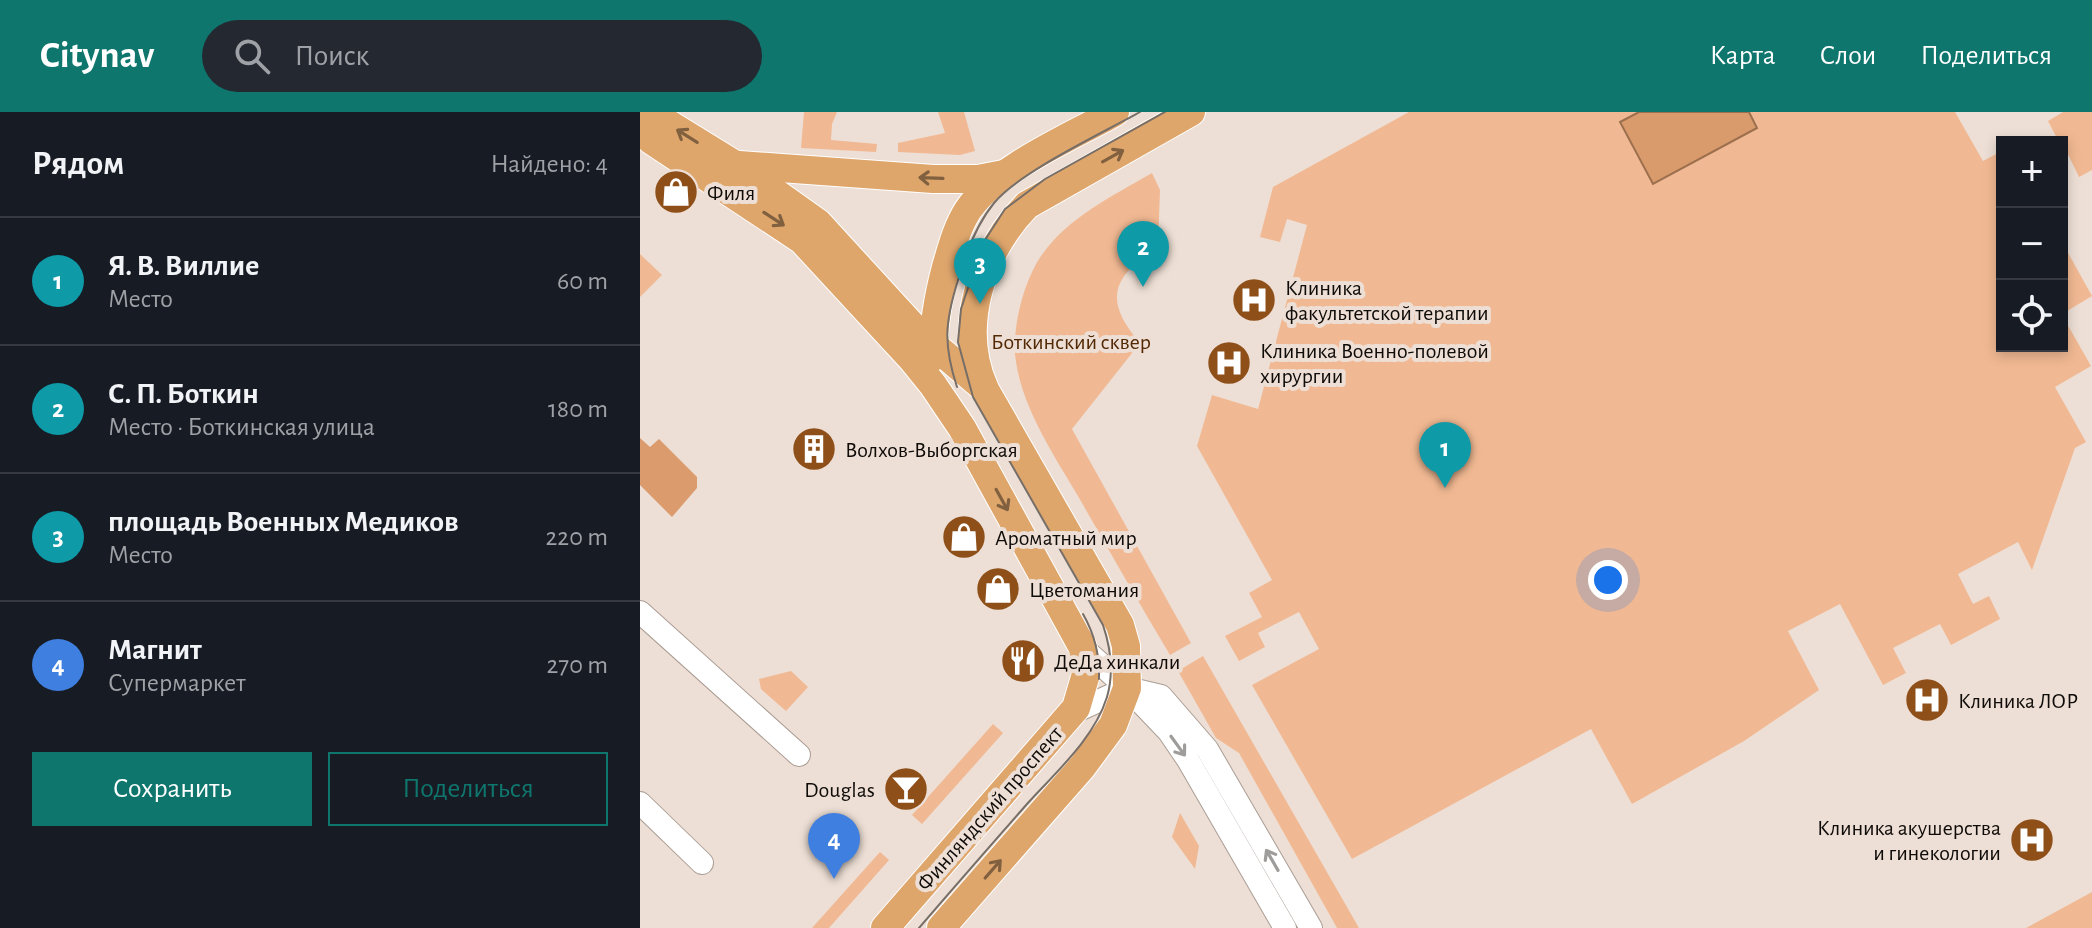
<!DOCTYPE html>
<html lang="ru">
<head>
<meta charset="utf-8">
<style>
  :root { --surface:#171b24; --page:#242831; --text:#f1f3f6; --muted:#9ea1a6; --line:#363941; --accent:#0f766e }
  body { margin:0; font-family:"Alegreya Sans",sans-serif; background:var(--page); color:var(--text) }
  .controls { position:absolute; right:24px; top:24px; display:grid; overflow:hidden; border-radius:0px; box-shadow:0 4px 12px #0003 }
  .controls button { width:72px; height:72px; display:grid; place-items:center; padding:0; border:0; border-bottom:2px solid var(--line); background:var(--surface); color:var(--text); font:40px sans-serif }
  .you { position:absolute; left:968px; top:468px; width:28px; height:28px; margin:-20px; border:6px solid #fff; border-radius:50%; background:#1a73e8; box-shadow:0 0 0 12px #1a73e833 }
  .badge { display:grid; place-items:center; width:52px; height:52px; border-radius:50%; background:var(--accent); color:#fff; font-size:26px; font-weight:700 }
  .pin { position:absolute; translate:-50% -66px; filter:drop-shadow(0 2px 4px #0008) }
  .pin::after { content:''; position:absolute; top:42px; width:28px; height:24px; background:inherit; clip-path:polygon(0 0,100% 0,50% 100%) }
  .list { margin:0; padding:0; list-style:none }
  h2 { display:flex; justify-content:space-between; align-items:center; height:104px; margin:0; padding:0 32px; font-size:34px }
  h2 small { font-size:26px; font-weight:400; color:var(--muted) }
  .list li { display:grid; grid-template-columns:52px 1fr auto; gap:24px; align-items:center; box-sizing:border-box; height:128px; padding:0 32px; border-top:2px solid var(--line) }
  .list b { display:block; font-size:30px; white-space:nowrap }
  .list p { margin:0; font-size:26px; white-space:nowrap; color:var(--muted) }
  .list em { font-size:26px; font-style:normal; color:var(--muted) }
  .actions { display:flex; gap:16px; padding:24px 32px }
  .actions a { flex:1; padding:18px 0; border:2px solid var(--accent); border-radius:0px; text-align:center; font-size:28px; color:var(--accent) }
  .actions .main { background:var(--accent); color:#fff }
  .icon { flex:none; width:44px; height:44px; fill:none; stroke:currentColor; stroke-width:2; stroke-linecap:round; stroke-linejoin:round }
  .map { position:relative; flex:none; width:1452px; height:816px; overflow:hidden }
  header { display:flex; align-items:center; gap:48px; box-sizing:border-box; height:112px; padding:0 40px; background:var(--accent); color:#fff }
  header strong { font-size:38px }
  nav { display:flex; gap:44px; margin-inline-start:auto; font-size:28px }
  .search { width:560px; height:72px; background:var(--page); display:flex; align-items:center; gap:20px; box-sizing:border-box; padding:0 28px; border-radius:44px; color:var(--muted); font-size:30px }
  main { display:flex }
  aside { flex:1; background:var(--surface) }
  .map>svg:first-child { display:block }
  .green { fill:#f1b993 }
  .forest { fill:#db9b6d }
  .water { fill:#d99a6c; stroke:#9c6f4e; stroke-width:2 }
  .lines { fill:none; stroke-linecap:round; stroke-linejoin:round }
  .minor-casing { stroke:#aa9d94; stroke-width:24 }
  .major-casing { stroke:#fff; stroke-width:30 }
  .minor { stroke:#fff; stroke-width:22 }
  .major { stroke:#dfa66c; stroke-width:28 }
  .tram { stroke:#766e67; stroke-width:2 }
  .oneway { stroke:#81603f }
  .oneway2 { stroke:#9f9d9c }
  .labels { text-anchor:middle; stroke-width:8; stroke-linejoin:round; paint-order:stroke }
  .poi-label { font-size:22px; fill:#0f0b08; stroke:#eddfd5; text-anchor:start }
  .park-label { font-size:22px; fill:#532905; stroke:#eddfd5 }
  .street-label { font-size:22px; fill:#0f0b08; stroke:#eddfd5 }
</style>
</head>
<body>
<header>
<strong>Citynav</strong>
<div class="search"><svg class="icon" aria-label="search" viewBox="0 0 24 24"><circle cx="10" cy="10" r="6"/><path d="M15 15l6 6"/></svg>Поиск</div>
<nav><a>Карта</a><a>Слои</a><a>Поделиться</a></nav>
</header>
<main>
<aside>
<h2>Рядом<small>Найдено: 4</small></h2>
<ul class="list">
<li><span class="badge" style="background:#0f9aa8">1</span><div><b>Я. В. Виллие</b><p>Место</p></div><em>60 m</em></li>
<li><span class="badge" style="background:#0f9aa8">2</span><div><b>С. П. Боткин</b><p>Место · Боткинская улица</p></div><em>180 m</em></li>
<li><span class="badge" style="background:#0f9aa8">3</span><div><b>площадь Военных Медиков</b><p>Место</p></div><em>220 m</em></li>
<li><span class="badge" style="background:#3f7fe0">4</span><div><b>Магнит</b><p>Супермаркет</p></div><em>270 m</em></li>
</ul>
<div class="actions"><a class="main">Сохранить</a><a>Поделиться</a></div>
</aside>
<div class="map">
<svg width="1452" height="816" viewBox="0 0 1452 816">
  <rect width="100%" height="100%" fill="#eddfd5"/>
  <g class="green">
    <polygon points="164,0 197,0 192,12 191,28 237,32 236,40 161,36"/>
    <polygon points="298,0 324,0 335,39 320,43 258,40 258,31 305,21"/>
    <polygon points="769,0 1315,0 1343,49 1362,39 1362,234 1422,234 1422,203 1451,254 1415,275 1446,330 1435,336 1392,458 1378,430 1318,462 1333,492 1349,484 1360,507 1311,533 1300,512 1253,536 1266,561 1243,573 1200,492 1148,519 1179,578 1104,629 992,692 951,617 712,747 612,573 679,537 659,500 618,521 625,535 599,549 585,524 622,505 609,481 632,468 557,334 572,283 618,297 667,113 647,107 640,130 620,125 633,75"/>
    <polygon points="1423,0 1452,0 1452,58 1439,65 1422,30 1419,30 1408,9"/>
    <path d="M512 61 520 78 518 135C473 164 462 187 500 231L432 317 551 531 530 543C500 493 471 442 442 391 416 346 380 295 375 242 373 212 384 169 401 144 428 105 473 84 512 61Z"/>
    <polygon points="1422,130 1452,184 1422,202"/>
    <polygon points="0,142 22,163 0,185"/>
    <polygon points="563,544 719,816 697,816 599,641 576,626 538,559"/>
    <polygon points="151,559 168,575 146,599 121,577 119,567"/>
    <polygon points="353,612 363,621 282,712 272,703"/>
    <polygon points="540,701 559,734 555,757 532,725"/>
    <polygon points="240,740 249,748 189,816 172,816"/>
    <polygon points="1452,780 1452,816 1386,816"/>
  </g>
  <polygon class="forest" points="0,326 10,335 19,327 57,365 57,376 32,405 0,373"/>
  <polygon class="water" points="999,0 1109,0 1117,16 1013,72 980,10"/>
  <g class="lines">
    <g class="minor-casing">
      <g id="minor">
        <polyline points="0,500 159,643"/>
        <polyline points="443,536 487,576 529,620 548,648 645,816"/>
        <polyline points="487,576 521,584 567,637 671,816"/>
        <polyline points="432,601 487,576"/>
        <polyline points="0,691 62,751"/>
      </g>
    </g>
    <g class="major-casing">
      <g id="major">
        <polyline points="0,2 24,9 105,59 178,111 276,218 344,276 480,513 486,534 487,576 473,613 442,655 301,816"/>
        <polyline points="0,17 11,28 162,128 272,247 293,273 322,316 443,536 446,562 436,596 245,816"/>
        <polyline points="99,53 293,67 338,67 364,62"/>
        <path d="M293 245C293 214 298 185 306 155 312 135 317 115 328 98 356 56 431 25 475 0"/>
        <path d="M344 275C317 214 342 139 387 93L551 0"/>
      </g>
    </g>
    <use href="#minor" class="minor"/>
    <use href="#major" class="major"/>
    <g class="tram">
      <path d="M317 275C303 232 305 210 318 168 326 140 336 113 354 91 381 59 461 22 500 0"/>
      <path d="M443 502C455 523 460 543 459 567"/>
      <path d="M279 816C315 774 351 733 387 692 415 661 454 627 467 585 474 561 471 537 463 513L333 285 318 230 321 197 343 131 365 97 405 67 525 0"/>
    </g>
  </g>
  <defs><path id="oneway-shaft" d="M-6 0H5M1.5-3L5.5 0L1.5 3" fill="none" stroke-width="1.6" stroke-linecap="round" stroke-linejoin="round" transform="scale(2)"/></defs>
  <g class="oneway">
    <use href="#oneway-shaft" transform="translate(47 24) rotate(-148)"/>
    <use href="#oneway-shaft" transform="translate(473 44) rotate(-29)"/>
    <use href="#oneway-shaft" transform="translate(291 66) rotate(-178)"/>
    <use href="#oneway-shaft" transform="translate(134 107) rotate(33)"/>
    <use href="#oneway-shaft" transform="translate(362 388) rotate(61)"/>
    <use href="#oneway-shaft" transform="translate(353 757) rotate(-49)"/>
  </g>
  <g class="oneway2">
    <use href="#oneway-shaft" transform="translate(538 634) rotate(54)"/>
    <use href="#oneway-shaft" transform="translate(632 748) rotate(-120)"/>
  </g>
  <defs>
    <g id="shop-disc" transform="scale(2.3)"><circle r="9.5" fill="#8f4f19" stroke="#eddfd5"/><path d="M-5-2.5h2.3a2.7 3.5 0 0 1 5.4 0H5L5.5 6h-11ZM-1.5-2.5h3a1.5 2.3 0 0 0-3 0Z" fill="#fff"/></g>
    <g id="hospital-disc" transform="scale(2.3)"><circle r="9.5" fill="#8f4f19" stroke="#eddfd5"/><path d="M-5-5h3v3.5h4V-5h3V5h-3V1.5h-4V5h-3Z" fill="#fff"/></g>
    <g id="building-disc" transform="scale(2.3)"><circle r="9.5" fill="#8f4f19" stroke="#eddfd5"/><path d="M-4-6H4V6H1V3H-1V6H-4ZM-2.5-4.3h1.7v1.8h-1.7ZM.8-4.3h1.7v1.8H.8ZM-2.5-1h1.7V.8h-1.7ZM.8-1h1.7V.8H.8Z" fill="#fff"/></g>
    <g id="restaurant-disc" transform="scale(2.3)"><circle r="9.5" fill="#8f4f19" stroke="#eddfd5"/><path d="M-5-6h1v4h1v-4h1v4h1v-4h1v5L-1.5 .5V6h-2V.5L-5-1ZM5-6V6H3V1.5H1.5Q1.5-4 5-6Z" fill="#fff"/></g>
    <g id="bar-disc" transform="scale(2.3)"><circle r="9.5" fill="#8f4f19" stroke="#eddfd5"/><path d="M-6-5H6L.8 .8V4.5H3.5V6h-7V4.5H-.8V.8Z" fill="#fff"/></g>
  </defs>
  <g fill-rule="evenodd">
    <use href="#shop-disc" x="36" y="80"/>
    <use href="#hospital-disc" x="614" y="188"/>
    <use href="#hospital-disc" x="589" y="251"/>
    <use href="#building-disc" x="174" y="337"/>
    <use href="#shop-disc" x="324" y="425"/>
    <use href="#shop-disc" x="358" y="477"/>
    <use href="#restaurant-disc" x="383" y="549"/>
    <use href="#hospital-disc" x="1287" y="588"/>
    <use href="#bar-disc" x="266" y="677"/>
    <use href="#hospital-disc" x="1392" y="728"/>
  </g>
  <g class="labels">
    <g class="poi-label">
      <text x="67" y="88">Филя</text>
      <text x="645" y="183">Клиника<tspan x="645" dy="25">факультетской терапии</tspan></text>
      <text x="620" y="246">Клиника Военно-полевой<tspan x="620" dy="25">хирургии</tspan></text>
      <text x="205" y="345">Волхов-Выборгская</text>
      <text x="355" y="433">Ароматный мир</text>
      <text x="389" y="485">Цветомания</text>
      <text x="414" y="557">ДеДа хинкали</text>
      <text x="1318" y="596">Клиника ЛОР</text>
      <text x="235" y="685" text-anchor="end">Douglas</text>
      <text x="1361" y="723" text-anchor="end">Клиника акушерства<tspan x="1361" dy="25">и гинекологии</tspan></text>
    </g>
    <g class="park-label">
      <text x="431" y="237">Боткинский сквер</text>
    </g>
    <g class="street-label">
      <text transform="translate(349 696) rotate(-49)" y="8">Финляндский проспект</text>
    </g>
  </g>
</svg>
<div class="controls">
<button>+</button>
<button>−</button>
<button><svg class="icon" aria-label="locate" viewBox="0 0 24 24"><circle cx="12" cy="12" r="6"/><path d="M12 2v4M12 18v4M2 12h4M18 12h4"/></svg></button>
</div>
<div class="you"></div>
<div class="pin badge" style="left:805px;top:376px;background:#0f9aa8">1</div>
<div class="pin badge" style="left:503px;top:175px;background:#0f9aa8">2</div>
<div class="pin badge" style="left:340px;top:192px;background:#0f9aa8">3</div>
<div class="pin badge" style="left:194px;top:767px;background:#3f7fe0">4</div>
</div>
</main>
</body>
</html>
